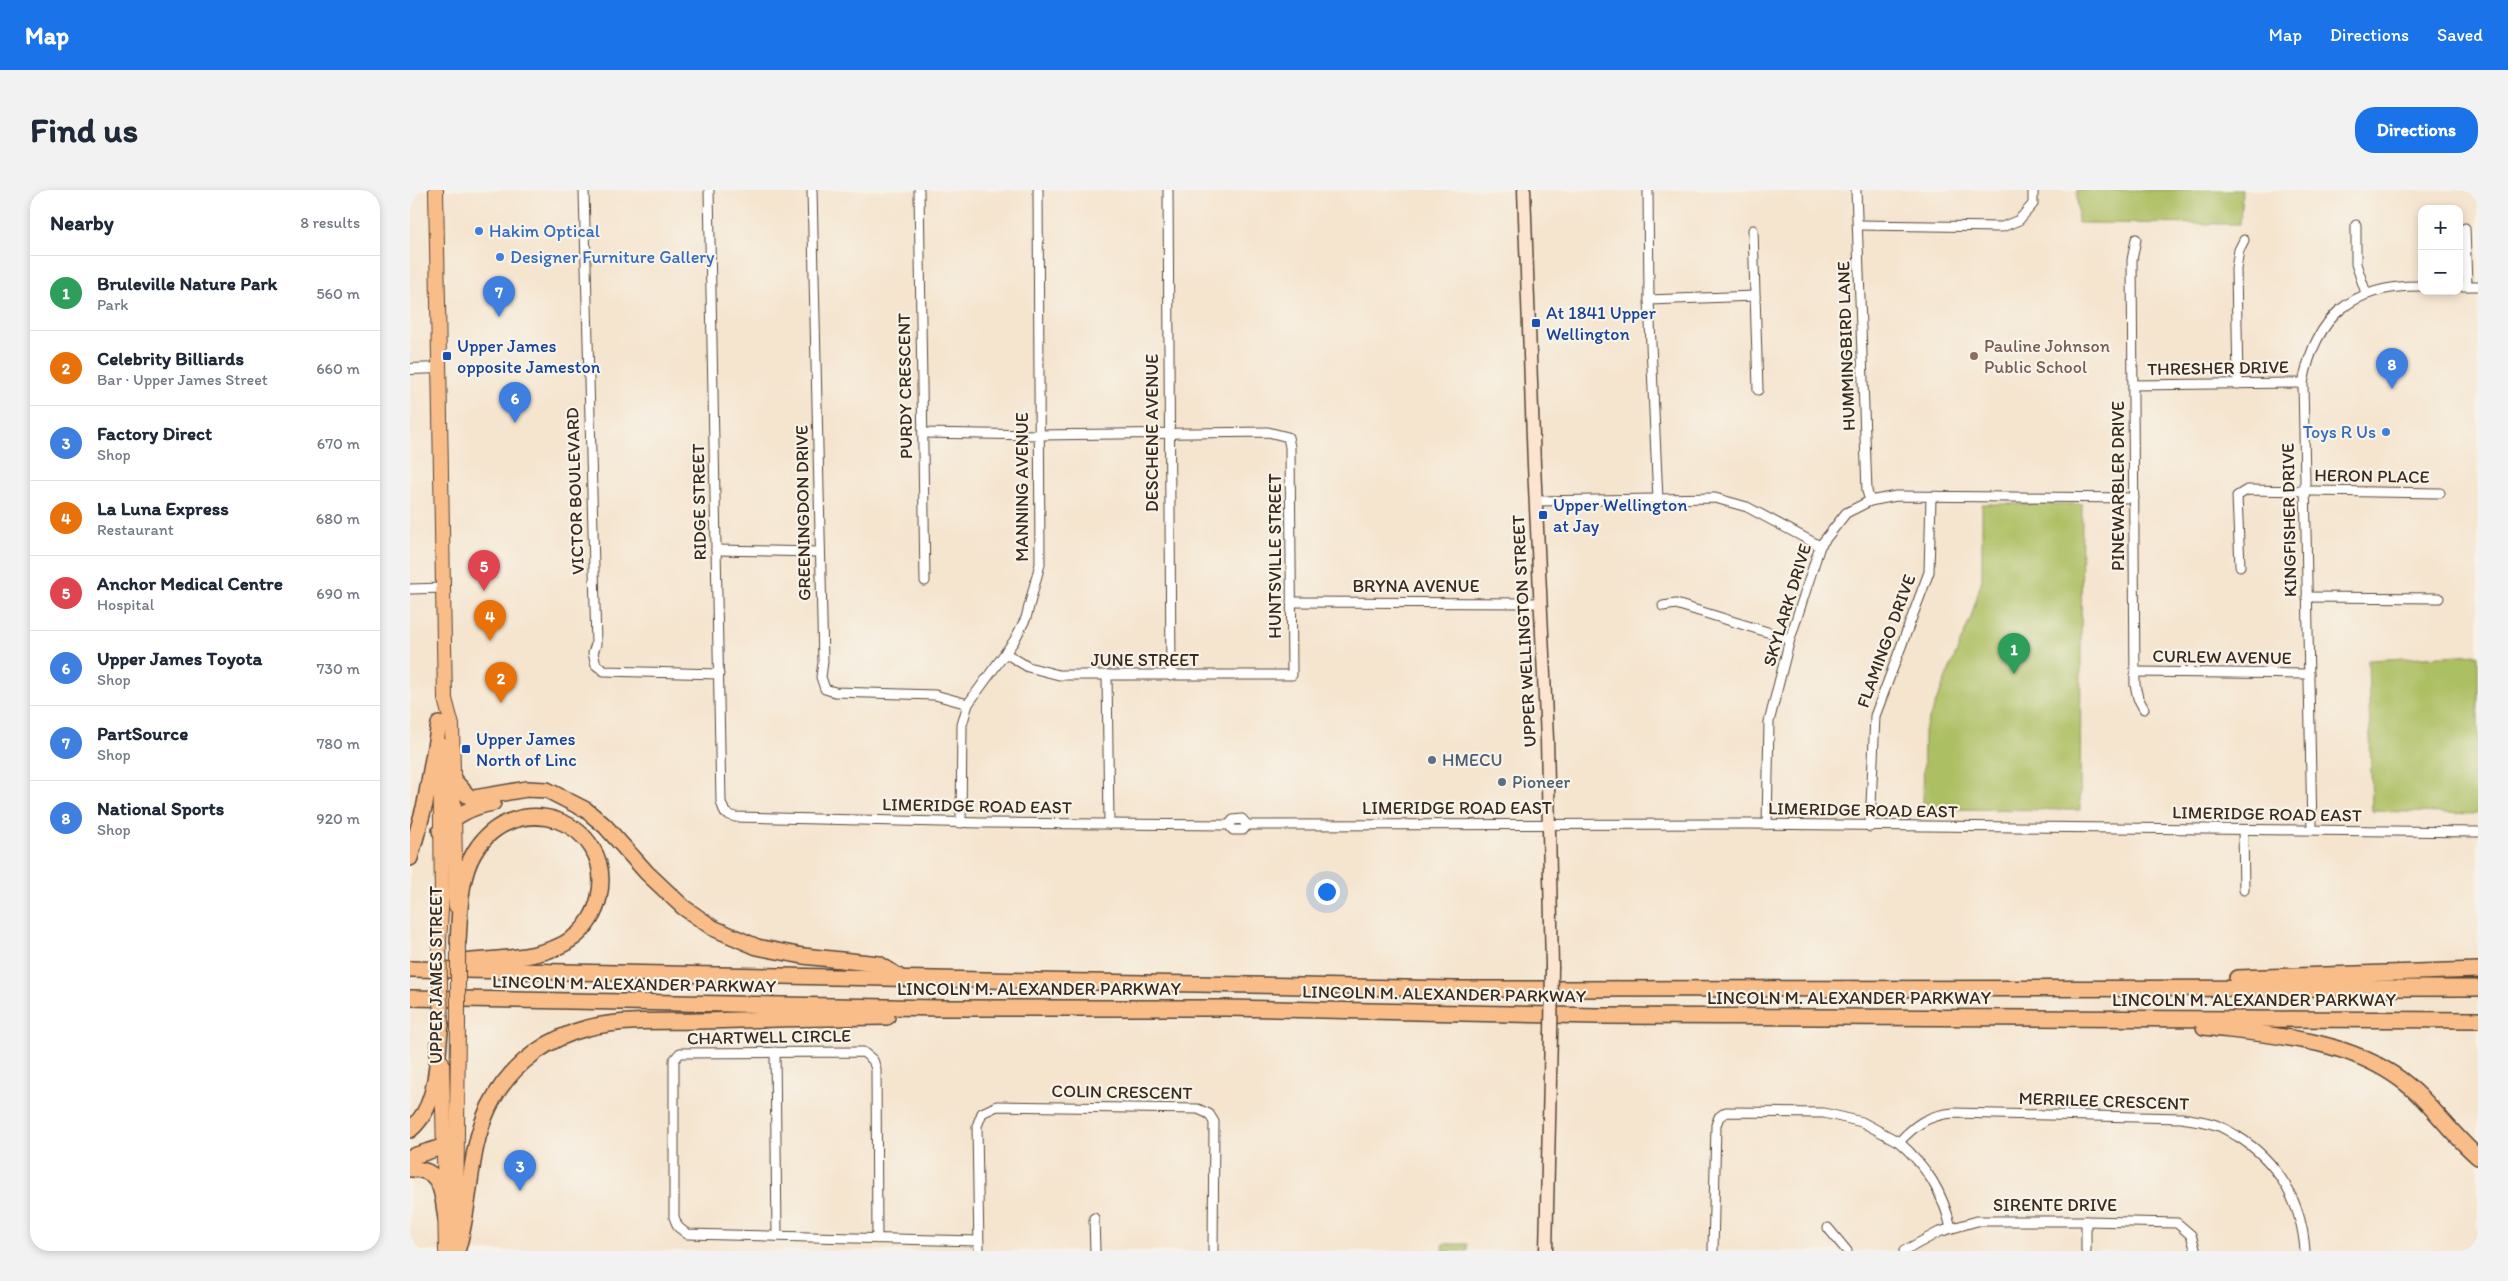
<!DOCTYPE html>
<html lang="en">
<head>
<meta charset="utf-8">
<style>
  :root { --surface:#fff; --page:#f2f2f3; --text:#1f2937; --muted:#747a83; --line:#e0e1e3; --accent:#1a73e8 }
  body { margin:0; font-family:Itim,sans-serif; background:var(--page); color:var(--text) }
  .controls { position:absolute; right:15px; top:15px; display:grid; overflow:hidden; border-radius:10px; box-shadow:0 2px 8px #0003 }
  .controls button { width:45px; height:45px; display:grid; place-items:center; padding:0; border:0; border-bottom:1px solid var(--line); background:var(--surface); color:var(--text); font:25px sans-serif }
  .you { position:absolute; left:916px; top:701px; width:18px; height:18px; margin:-12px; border:4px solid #fff; border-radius:50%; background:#1a73e8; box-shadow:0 0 0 8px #1a73e833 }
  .badge { display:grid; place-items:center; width:32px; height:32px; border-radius:50%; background:var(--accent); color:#fff; font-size:16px; font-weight:700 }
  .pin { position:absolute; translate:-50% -41px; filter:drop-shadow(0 1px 2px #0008) }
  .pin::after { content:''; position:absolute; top:26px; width:18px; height:15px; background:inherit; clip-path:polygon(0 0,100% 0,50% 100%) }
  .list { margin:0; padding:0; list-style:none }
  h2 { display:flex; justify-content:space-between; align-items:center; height:65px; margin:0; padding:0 20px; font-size:21px }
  h2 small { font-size:16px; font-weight:400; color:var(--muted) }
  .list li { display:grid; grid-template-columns:32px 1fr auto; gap:15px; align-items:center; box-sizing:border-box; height:75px; padding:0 20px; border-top:1px solid var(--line) }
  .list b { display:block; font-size:19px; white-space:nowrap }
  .list p { margin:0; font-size:16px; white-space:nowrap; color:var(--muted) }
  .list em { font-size:16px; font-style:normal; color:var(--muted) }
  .map { position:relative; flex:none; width:2068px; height:1061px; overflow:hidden; border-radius:20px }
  header { display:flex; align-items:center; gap:30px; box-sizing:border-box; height:70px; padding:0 25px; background:var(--accent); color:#fff }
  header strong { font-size:24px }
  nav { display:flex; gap:28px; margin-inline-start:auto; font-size:18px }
  .intro { display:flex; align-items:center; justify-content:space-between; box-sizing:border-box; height:120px; padding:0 30px }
  h1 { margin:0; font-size:35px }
  .button { padding:12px 22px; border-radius:20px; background:var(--accent); color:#fff; font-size:18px; font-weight:700 }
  main { display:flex; gap:30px; padding:0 30px }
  aside { flex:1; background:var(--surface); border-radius:20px; box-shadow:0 2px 8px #0003 }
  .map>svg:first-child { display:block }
  .green { fill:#adbf63; stroke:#747440 }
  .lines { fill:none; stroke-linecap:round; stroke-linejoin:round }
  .minor-casing { stroke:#574638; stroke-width:11 }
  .tertiary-casing { stroke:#574638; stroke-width:12 }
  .secondary-casing { stroke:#574638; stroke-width:15 }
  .primary-casing { stroke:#574638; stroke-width:16 }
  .motorway-casing { stroke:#574638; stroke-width:18 }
  .minor { stroke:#fff; stroke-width:9 }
  .tertiary { stroke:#fff; stroke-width:10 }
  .secondary { stroke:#fce5d0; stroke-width:12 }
  .primary { stroke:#f8bd89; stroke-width:14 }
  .motorway { stroke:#f8bd89; stroke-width:15 }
  .secondary-bridge-casing { stroke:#574638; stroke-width:15; stroke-linecap:butt }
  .primary-bridge-casing { stroke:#574638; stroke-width:16; stroke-linecap:butt }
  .secondary-bridge { stroke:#fce5d0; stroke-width:12 }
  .primary-bridge { stroke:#f8bd89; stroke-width:14 }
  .shop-dot { fill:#3f7fe0; stroke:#f7f3e8; stroke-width:2 }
  .transit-dot { fill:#1a4fb4; stroke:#f7f3e8; stroke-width:2 }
  .education-dot { fill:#8d6e63; stroke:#f7f3e8; stroke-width:2 }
  .service-dot { fill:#5c6f8a; stroke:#f7f3e8; stroke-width:2 }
  .labels { text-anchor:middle; stroke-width:4.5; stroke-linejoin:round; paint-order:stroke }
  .shop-label { font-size:18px; fill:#366cbe; stroke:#f7f3e8; text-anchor:start }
  .transit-label { font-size:18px; fill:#164399; stroke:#f7f3e8; text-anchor:start }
  .street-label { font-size:18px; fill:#3b2a1e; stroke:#f7f3e8 }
  .education-label { font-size:18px; fill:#785e54; stroke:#f7f3e8; text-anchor:start }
  .service-label { font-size:18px; fill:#4e5e75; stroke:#f7f3e8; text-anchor:start }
</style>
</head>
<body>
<header>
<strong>Map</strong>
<nav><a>Map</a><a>Directions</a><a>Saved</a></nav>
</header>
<div class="intro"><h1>Find us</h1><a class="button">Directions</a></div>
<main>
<aside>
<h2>Nearby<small>8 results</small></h2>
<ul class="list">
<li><span class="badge" style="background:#2e9e5b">1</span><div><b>Bruleville Nature Park</b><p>Park</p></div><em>560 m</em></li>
<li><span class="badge" style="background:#e8710a">2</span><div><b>Celebrity Billiards</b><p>Bar · Upper James Street</p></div><em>660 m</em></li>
<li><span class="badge" style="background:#3f7fe0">3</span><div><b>Factory Direct</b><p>Shop</p></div><em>670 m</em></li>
<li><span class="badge" style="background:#e8710a">4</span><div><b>La Luna Express</b><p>Restaurant</p></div><em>680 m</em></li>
<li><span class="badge" style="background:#e0444e">5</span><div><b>Anchor Medical Centre</b><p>Hospital</p></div><em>690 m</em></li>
<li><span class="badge" style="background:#3f7fe0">6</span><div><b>Upper James Toyota</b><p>Shop</p></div><em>730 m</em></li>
<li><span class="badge" style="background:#3f7fe0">7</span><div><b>PartSource</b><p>Shop</p></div><em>780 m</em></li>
<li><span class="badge" style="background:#3f7fe0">8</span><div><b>National Sports</b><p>Shop</p></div><em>920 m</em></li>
</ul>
</aside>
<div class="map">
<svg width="2068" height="1061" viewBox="0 0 2068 1061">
  <rect width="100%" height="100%" fill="#f7f3e8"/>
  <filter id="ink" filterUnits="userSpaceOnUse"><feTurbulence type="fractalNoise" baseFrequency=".02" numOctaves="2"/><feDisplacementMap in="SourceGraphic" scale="10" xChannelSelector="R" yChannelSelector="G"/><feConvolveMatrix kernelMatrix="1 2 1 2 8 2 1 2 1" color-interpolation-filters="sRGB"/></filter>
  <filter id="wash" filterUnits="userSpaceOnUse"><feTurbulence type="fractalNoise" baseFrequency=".0096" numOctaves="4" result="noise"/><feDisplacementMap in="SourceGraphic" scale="20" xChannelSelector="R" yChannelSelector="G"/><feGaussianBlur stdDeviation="1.12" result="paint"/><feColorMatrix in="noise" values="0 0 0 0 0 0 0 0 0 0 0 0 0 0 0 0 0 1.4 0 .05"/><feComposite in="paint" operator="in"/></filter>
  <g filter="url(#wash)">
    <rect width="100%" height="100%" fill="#f5e4ce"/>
    <g class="green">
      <polygon points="1667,0 1832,0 1830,34 1668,33"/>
      <polygon points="1572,314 1672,314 1670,620 1513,619 1514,541 1561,427 1572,389"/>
      <polygon points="2068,464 2068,624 1962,621 1958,470"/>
      <rect x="1033" y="1054" width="24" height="7"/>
    </g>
  </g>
  <g filter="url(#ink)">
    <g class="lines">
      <g class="minor-casing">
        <g id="minor">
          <polyline points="174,0 186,454 183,463 186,475 194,481 309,484"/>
          <polyline points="299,0 311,612 315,623 325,627 572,633 819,635 823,640 833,640 837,635 1341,634 2068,642"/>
          <polyline points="402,0 413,472 411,487 415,499 425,502 525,505 558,514"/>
          <polyline points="509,0 515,391"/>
          <polyline points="758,0 761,486"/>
          <polyline points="1238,0 1239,110 1248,310"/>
          <polyline points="1446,0 1457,301 1460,311"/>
          <polyline points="1448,35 1592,37 1609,30 1623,14 1623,0"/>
          <polyline points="1946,35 1946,74 1956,103"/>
          <polyline points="2055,38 2057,96"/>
          <polyline points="1343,40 1348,200"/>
          <polyline points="1726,49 1722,70 1725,495 1728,508 1734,519"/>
          <polyline points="2049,96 2068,96"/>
          <polyline points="1239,110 1345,106"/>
          <polyline points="1828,194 1826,79 1829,60 1834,50"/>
          <polyline points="1724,195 1893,193"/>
          <polyline points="513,243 629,245 858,242 878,247 880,257 882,485 649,485 618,477 595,463"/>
          <polyline points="1126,311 1305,308 1337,317 1410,356"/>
          <polyline points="306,360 410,362"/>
          <polyline points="1830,376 1827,306 1837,300 2030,303"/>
          <polyline points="0,399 34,398"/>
          <polyline points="1897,407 2029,408"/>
          <polyline points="881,412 1130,413"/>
          <polyline points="1253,416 1266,414 1380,449"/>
          <polyline points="1725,482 1899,484"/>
          <polyline points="697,485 699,634"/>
          <polyline points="551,633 552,535 558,514 604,451 616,428 630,374 628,0"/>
          <polyline points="1357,634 1359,532 1380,449 1410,356 1436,323 1460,311 1486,306 1724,308"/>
          <polyline points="819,635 823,630 832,629 837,635"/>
          <polyline points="1460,637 1465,526 1519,382 1521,307"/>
          <path d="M1902 639 1893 193C1906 125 1943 95 2012 96"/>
          <polyline points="1833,640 1834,700"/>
          <polyline points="365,862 367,1046"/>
          <path d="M1489 952C1516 976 1533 1002 1541 1038"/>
          <polyline points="684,1028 685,1061"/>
          <polyline points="1418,1038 1437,1061"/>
          <path d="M467 1049 466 879 463 870 453 862 270 863 264 870V1027L268 1037 277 1044C374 1046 471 1049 568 1051"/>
          <polyline points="569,1061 567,936 572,923 587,916 788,919 799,924 804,932 803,1061"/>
          <path d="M1303 1061 1306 935 1309 927 1316 922 1414 923 1452 932 1489 952C1505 935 1518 925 1543 923L1772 928C1783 930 1795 931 1806 935 1813 937 1820 942 1827 946 1868 971 1892 1013 1895 1061"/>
          <polyline points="1494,1061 1529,1042 1567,1031 1676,1031 1767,1033 1781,1045 1786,1061"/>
          <polyline points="1676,1061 1676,1031"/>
        </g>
      </g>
      <g class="tertiary-casing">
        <polyline id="tertiary" points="0,179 30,178"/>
      </g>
      <g class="secondary-casing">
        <g id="secondary">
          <polyline points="1114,0 1124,275 1137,549 1142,777"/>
          <polyline points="1136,1061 1141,844"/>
        </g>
      </g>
      <g class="primary-casing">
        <g id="primary">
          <polyline points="26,0 35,509 42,535 46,716"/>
          <polyline points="29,751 32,707 30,554"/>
          <polyline points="32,872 36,1061"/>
          <polyline points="46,1050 48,834"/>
        </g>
      </g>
      <g class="motorway-casing">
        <g id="motorway">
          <polyline points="42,588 58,606 64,608 117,599 137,600 176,620 195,636 237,683 273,717 303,738 347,757 393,766 469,774 488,786"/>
          <path d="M30 641C45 625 61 617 83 613"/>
          <polyline points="0,668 15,614 29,534"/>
          <path d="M48 752C50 723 49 688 64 663 104 595 206 630 189 707 186 722 176 739 163 748 134 770 87 768 53 772"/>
          <polyline points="0,779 1046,799 2068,798"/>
          <polyline points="1827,788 2068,780"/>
          <polyline points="0,808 530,818 816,818 1187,826 2068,830"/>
          <path d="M1794 837C1860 845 1934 848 1990 889 2020 911 2040 943 2068 967"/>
          <path d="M0 940C30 915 26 870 31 834"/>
          <polyline points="0,967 29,958 46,943"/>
          <path d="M0 979C33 978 32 1003 36 1029"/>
          <path d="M47 1061C62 1014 57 963 79 917 96 882 127 855 164 842 203 828 248 832 288 831 351 829 414 828 477 827"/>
        </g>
      </g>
      <use href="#minor" class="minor"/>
      <use href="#tertiary" class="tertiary"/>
      <use href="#secondary" class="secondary"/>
      <use href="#primary" class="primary"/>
      <use href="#motorway" class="motorway"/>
      <g class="secondary-bridge-casing">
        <polyline id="secondary-bridge" points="1141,844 1142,777"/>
      </g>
      <g class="primary-bridge-casing">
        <g id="primary-bridge">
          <polyline points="29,751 31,834"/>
          <polyline points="48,834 48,752"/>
        </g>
      </g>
      <use href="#secondary-bridge" class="secondary-bridge"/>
      <use href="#primary-bridge" class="primary-bridge"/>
    </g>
  </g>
  <g class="shop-dot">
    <circle cx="69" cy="41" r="5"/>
    <circle cx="90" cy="67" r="5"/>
    <circle cx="1976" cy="242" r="5"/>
  </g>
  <g class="transit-dot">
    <rect x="1121" y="128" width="10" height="10" rx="2.5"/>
    <rect x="32" y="161" width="10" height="10" rx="2.5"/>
    <rect x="1128" y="320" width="10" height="10" rx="2.5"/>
    <rect x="51" y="554" width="10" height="10" rx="2.5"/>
  </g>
  <circle class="education-dot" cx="1564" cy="166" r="5"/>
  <g class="service-dot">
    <circle cx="1022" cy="570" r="5"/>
    <circle cx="1092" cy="592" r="5"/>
  </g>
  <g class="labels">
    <g class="shop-label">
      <text x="79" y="47">Hakim Optical</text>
      <text x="100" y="73">Designer Furniture Gallery</text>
      <text x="1966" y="248" text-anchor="end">Toys R Us</text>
    </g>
    <g class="transit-label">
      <text x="1136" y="129">At 1841 Upper<tspan x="1136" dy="21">Wellington</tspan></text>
      <text x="47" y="162">Upper James<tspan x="47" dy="21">opposite Jameston</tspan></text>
      <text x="1143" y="321">Upper Wellington<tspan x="1143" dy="21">at Jay</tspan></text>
      <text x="66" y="555">Upper James<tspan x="66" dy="21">North of Linc</tspan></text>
    </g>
    <g class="street-label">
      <text transform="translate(1436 156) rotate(-92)" y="6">HUMMINGBIRD LANE</text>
      <text transform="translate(1808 178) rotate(-1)" y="6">THRESHER DRIVE</text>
      <text transform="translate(495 196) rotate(-91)" y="6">PURDY CRESCENT</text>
      <text transform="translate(742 243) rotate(-90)" y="6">DESCHENE AVENUE</text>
      <text transform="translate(1962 286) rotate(1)" y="6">HERON PLACE</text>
      <text transform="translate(1708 296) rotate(-90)" y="6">PINEWARBLER DRIVE</text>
      <text transform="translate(612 297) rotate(-90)" y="6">MANNING AVENUE</text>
      <text transform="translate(165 301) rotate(-92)" y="6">VICTOR BOULEVARD</text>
      <text transform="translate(289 312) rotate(-91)" y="6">RIDGE STREET</text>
      <text transform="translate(393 323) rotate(-91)" y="6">GREENINGDON DRIVE</text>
      <text transform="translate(1879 330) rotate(-91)" y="6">KINGFISHER DRIVE</text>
      <text transform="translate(865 366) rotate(-90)" y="6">HUNTSVILLE STREET</text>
      <text x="1006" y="402">BRYNA AVENUE</text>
      <text transform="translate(1377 415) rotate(-73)" y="6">SKYLARK DRIVE</text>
      <text transform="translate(1114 441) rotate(-93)" y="6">UPPER WELLINGTON STREET</text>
      <text transform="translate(1476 451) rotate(-70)" y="6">FLAMINGO DRIVE</text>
      <text transform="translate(1812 467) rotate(1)" y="6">CURLEW AVENUE</text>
      <text x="735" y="476">JUNE STREET</text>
      <text transform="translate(567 616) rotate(1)" y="6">LIMERIDGE ROAD EAST</text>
      <text x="1047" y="624">LIMERIDGE ROAD EAST</text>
      <text transform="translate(1453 620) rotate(1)" y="6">LIMERIDGE ROAD EAST</text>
      <text transform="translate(1857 624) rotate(1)" y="6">LIMERIDGE ROAD EAST</text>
      <text transform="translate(26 785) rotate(-90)" y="6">UPPER JAMES STREET</text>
      <text transform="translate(224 794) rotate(1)" y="6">LINCOLN M. ALEXANDER PARKWAY</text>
      <text x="629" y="805">LINCOLN M. ALEXANDER PARKWAY</text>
      <text transform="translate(1034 804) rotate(1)" y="6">LINCOLN M. ALEXANDER PARKWAY</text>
      <text x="1439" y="814">LINCOLN M. ALEXANDER PARKWAY</text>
      <text x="1844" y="816">LINCOLN M. ALEXANDER PARKWAY</text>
      <text transform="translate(359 847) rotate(-1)" y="6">CHARTWELL CIRCLE</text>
      <text transform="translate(712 902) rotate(1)" y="6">COLIN CRESCENT</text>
      <text transform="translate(1694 911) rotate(2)" y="6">MERRILEE CRESCENT</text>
      <text x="1645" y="1021">SIRENTE DRIVE</text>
    </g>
    <g class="education-label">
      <text x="1574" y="162">Pauline Johnson<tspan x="1574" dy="21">Public School</tspan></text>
    </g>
    <g class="service-label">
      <text x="1032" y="576">HMECU</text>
      <text x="1102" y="598">Pioneer</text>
    </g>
  </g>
</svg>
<div class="controls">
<button>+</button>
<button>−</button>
</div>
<div class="you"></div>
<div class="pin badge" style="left:1604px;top:484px;background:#2e9e5b">1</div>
<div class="pin badge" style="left:91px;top:513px;background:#e8710a">2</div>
<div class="pin badge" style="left:110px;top:1001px;background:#3f7fe0">3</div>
<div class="pin badge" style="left:80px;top:451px;background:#e8710a">4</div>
<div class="pin badge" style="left:74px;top:401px;background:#e0444e">5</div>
<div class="pin badge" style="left:105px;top:233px;background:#3f7fe0">6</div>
<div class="pin badge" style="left:89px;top:127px;background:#3f7fe0">7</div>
<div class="pin badge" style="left:1982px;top:199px;background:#3f7fe0">8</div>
</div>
</main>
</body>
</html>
